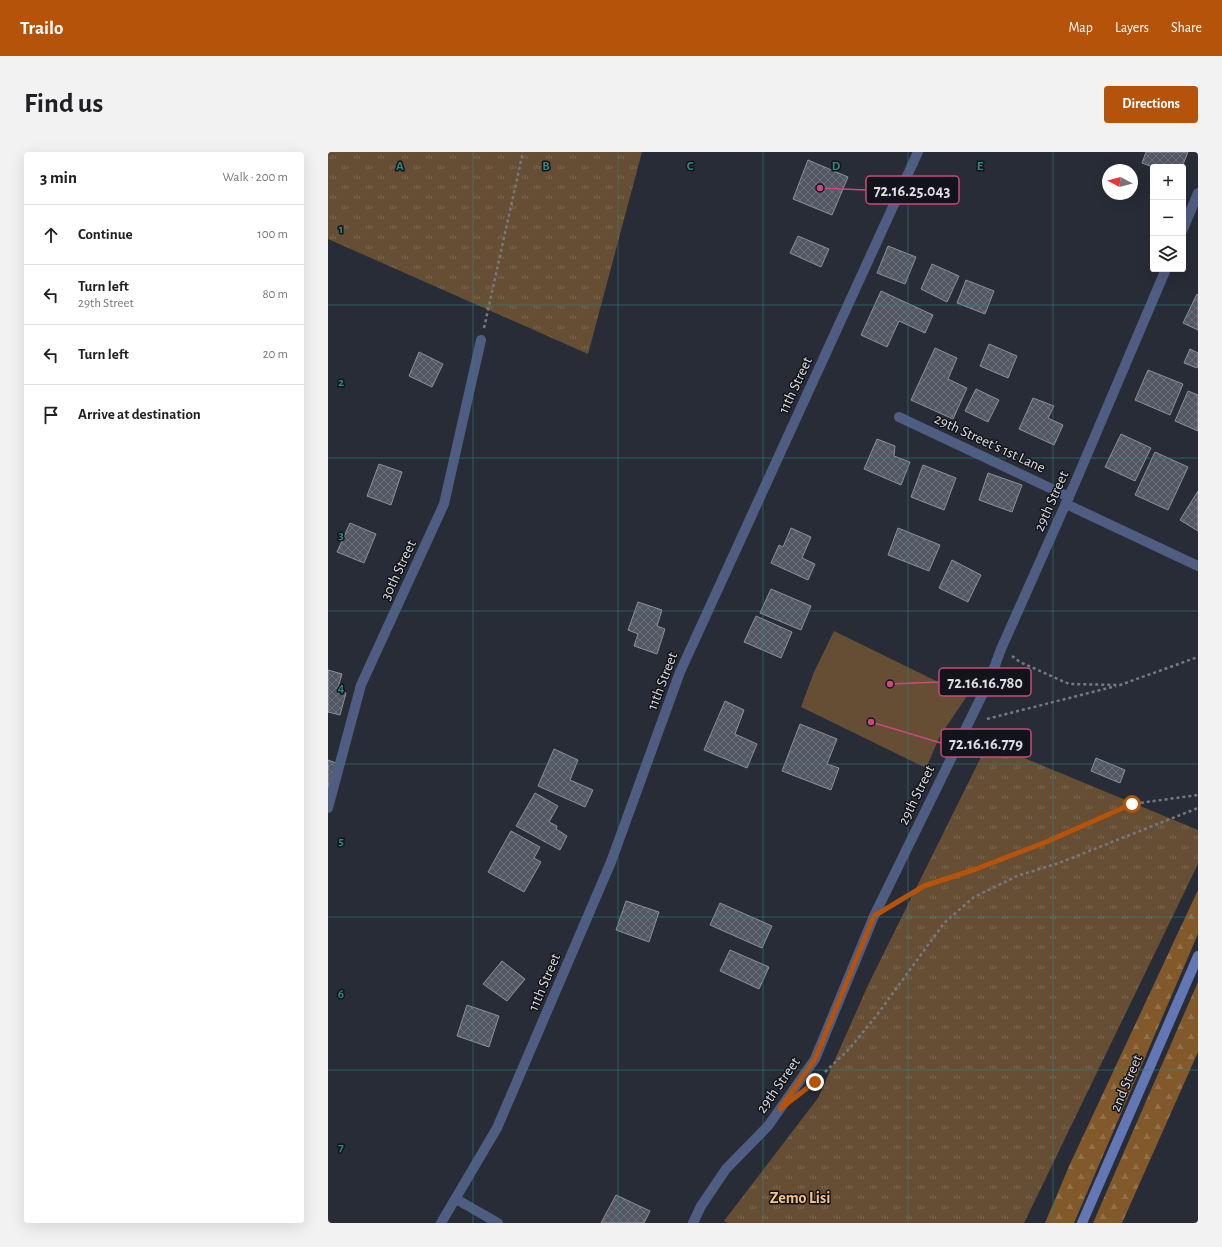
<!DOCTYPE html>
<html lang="en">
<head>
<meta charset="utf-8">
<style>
  :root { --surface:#fff; --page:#f2f2f2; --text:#202124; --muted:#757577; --line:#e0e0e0; --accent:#b45309 }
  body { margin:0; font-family:"Alegreya Sans",sans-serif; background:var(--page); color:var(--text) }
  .controls { position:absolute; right:12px; top:12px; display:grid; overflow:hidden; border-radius:4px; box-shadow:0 4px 16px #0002 }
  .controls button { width:36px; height:36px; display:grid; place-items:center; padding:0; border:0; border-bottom:1px solid var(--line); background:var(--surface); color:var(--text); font:20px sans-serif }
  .compass { position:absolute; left:774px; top:12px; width:36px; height:36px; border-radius:50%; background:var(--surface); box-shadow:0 4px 16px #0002; rotate:277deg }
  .stop { position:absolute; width:12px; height:12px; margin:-9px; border:3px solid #b45309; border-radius:50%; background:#fff }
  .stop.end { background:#b45309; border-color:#fff; box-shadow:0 1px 4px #0008 }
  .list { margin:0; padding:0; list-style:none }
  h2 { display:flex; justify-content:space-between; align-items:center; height:52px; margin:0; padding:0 16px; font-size:17px }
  h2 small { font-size:13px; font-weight:400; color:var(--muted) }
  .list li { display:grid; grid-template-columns:26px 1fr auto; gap:12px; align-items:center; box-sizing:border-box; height:60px; padding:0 16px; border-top:1px solid var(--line) }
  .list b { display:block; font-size:15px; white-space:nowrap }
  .list p { margin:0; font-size:13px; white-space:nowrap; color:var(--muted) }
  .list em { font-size:13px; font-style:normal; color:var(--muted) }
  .icon { flex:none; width:22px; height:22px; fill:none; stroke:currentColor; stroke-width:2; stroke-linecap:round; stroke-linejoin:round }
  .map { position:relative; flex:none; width:870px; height:1071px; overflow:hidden; border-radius:4px }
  header { display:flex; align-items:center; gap:24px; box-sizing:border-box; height:56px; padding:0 20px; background:var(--accent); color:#fff }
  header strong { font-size:19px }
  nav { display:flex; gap:22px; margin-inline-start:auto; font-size:14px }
  .intro { display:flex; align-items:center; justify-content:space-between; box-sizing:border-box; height:96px; padding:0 24px }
  h1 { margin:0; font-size:28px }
  .button { padding:10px 18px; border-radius:4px; background:var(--accent); color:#fff; font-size:14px; font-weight:700 }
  main { display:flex; gap:24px; padding:0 24px }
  aside { flex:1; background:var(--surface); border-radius:4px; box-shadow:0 4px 16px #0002 }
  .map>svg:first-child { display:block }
  .grass { fill:url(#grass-tufts) }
  .forest { fill:url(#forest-firs) }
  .garden { fill:#664e34 }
  .building { fill:url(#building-cross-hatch); stroke:#8b909c }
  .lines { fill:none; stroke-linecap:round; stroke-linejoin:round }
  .path { stroke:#757981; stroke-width:2.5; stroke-dasharray:3 3; stroke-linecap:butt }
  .street { stroke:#4f5d83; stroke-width:10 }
  .secondary { stroke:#6377b4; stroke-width:10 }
  .route { stroke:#b45309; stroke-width:5 }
  .grid { fill:none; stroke:#2e8680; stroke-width:1; stroke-opacity:0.55 }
  .labels { text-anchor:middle; stroke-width:3; stroke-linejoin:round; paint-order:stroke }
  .street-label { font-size:15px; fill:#dbdee4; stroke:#131419 }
  .neighbourhood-label { font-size:16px; font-weight:bold; fill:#f9c185; stroke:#131419 }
  .grid-label { font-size:13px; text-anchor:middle; font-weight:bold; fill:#2e8680; stroke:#131419; stroke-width:3; stroke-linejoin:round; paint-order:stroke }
  .leader { fill:none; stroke:#c84a7d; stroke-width:1.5 }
  .callout-dot { fill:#c84a7d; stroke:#131419; stroke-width:1.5 }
  .callout { fill:#131419; stroke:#c84a7d; stroke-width:1.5 }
  .callout-label { font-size:16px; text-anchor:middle; font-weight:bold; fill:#dbdee4 }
</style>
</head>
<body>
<header>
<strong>Trailo</strong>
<nav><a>Map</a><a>Layers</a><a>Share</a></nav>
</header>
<div class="intro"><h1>Find us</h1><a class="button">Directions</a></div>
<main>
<aside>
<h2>3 min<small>Walk · 200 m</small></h2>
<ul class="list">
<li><svg class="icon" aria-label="ahead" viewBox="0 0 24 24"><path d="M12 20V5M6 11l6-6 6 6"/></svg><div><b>Continue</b></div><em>100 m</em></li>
<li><svg class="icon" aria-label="left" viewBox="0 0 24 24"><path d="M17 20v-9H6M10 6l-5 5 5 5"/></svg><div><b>Turn left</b><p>29th Street</p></div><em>80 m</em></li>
<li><svg class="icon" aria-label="left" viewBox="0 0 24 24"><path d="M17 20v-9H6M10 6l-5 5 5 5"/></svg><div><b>Turn left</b></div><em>20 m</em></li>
<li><svg class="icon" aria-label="arrive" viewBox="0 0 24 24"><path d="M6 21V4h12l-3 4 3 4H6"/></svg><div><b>Arrive at destination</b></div></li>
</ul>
</aside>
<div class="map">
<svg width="870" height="1071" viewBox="0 0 870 1071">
  <defs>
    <pattern id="grass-tufts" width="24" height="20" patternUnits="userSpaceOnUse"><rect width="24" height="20" fill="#664e34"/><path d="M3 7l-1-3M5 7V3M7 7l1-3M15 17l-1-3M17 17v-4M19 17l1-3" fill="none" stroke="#7b6751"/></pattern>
    <pattern id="forest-firs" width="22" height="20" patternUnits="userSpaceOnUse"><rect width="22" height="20" fill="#81592a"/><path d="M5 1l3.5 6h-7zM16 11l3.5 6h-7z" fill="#927049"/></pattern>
    <pattern id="building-cross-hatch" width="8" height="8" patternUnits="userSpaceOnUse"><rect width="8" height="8" fill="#535763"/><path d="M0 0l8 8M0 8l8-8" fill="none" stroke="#6b6f79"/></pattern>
  </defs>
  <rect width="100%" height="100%" fill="#282c36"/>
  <g class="grass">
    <polygon points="0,0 314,0 260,202 0,87"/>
    <polygon points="660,591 870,678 870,712 696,1071 400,1071 396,1069 490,946 541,831"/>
  </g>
  <g class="forest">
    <polygon points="870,738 870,782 746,1071 717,1071 742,1012"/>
    <polygon points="870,830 870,900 794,1071 765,1071"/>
  </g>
  <polygon class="garden" points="506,479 639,544 612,584 598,616 473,555 486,520"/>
  <g class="building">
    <polygon points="818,0 860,0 854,15 825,15 814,11"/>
    <polygon points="480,8 520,25 504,63 465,47"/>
    <polygon points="470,84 501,97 493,115 462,101"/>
    <polygon points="560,94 588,105 577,132 549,121"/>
    <polygon points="604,112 631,124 619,150 593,137"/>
    <polygon points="638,128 666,139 657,162 629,151"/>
    <polygon points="553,139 605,163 597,181 571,169 559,195 533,183"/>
    <polygon points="869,142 870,143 870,178 855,171"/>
    <polygon points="661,192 689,204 680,226 652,214"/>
    <polygon points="607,196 629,206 620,227 639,236 625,267 583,248"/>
    <polygon points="862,197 870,201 870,213 869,216 856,211"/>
    <polygon points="91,200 115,212 104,235 81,224"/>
    <polygon points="820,218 855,232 842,263 807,248"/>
    <polygon points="648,237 671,248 660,270 637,259"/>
    <polygon points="860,239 870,243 870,279 847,269"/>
    <polygon points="705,246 726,254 720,266 735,273 726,293 691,277"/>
    <polygon points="793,282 823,296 807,329 777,315"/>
    <polygon points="549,287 567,294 566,304 582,310 573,333 536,317"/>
    <polygon points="827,300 860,315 840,358 807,343"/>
    <polygon points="51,312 74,320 63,353 39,344"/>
    <polygon points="595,313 628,326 616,358 583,345"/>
    <polygon points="660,321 694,333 684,360 651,348"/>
    <polygon points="870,339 870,379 852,368"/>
    <polygon points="22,371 48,382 36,411 9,400"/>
    <polygon points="463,376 483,385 474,406 487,412 480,428 443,411 451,393 455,395"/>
    <polygon points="570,376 612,393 601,419 560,403"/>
    <polygon points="624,408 653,423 640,450 611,436"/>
    <polygon points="443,437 483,454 473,478 432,461"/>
    <polygon points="310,450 334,458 329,474 337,477 329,502 306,494 310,482 300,478"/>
    <polygon points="428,464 464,480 453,506 416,490"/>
    <polygon points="0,518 14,522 9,539 18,541 12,563 0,560"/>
    <polygon points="397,549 416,558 407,582 429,592 419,616 376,598"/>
    <polygon points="472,572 509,587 499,612 511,616 503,638 454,619"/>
    <polygon points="226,597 250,608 242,628 265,638 257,655 210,634"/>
    <polygon points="768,606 797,618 792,631 763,619"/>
    <polygon points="0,608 8,611 0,638"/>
    <polygon points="207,641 230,654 221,670 229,674 228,677 239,684 232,698 188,674"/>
    <polygon points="183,679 212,695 206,706 213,710 196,740 160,720"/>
    <polygon points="298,749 331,760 321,790 288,778"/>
    <polygon points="392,751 444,774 434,796 382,773"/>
    <polygon points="402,798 441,815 431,837 392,819"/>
    <polygon points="174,809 197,827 179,849 155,832"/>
    <polygon points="139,853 171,864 161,895 129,884"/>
    <polygon points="288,1043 322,1059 316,1071 273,1071"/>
  </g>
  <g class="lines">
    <g class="path">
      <polyline points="156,176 195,0"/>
      <polyline points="684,504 692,510 741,532 792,533 870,505"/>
      <polyline points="659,567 788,534"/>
      <polyline points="569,750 596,734 648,717 718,690 804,652 870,643"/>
      <polyline points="497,920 521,897 549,863 616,771 646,745 689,724 731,711 870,656"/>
    </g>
    <g class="street">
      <polyline points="855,77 870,41"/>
      <polyline points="571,265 741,345"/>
      <polyline points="738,352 870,414"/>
      <polyline points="0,656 33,533 116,352 153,188"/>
      <polyline points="128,1047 170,1071"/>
      <polyline points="113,1071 169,976 283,710 352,520 590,0"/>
      <polyline points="365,1071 373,1054 398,1017 440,974 487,907 546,764 662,527 673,497 747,331 838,117"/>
    </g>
    <polyline class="secondary" points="754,1071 870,804"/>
  </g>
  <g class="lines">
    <polyline class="route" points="487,930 452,957 487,907 546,764 596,734 648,717 718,690 804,652"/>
  </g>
  <path class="grid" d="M145 0V1071M290 0V1071M435 0V1071M580 0V1071M725 0V1071M0 153H870M0 306H870M0 459H870M0 612H870M0 765H870M0 918H870"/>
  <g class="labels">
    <g class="street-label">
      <text transform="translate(467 233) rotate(-65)" y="5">11th Street</text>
      <text transform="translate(662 291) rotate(25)" y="5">29th Street's 1st Lane</text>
      <text transform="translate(723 349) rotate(-66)" y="5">29th Street</text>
      <text transform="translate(70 418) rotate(-65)" y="5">30th Street</text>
      <text transform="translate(334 529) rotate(-69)" y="5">11th Street</text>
      <text transform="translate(588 643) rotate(-64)" y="5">29th Street</text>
      <text transform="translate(216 830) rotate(-67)" y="5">11th Street</text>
      <text transform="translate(798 931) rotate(-67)" y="5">2nd Street</text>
      <text transform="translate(450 933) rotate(-55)" y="5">29th Street</text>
    </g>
    <g class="neighbourhood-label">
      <text x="472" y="1051">Zemo Lisi</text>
    </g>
  </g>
  <g class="grid-label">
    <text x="72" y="18">A</text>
    <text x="218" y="18">B</text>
    <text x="362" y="18">C</text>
    <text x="508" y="18">D</text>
    <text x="652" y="18">E</text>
    <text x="13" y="81">1</text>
    <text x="13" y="234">2</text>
    <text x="13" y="387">3</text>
    <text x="13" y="540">4</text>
    <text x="13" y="693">5</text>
    <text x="13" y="846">6</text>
    <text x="13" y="999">7</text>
  </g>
  <path class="leader" d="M492 36L538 38M562 532L611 530M543 570L613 591"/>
  <g class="callout-dot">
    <circle cx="492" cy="36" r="4"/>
    <circle cx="562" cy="532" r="4"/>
    <circle cx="543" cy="570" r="4"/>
  </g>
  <g class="callout">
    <rect x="538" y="24" width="93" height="28" rx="4"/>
    <rect x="611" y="516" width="92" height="28" rx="4"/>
    <rect x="613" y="577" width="90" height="28" rx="4"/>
  </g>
  <g class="callout-label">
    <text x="584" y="44">72.16.25.043</text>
    <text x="657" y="536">72.16.16.780</text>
    <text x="658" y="597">72.16.16.779</text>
  </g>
</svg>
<div class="controls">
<button>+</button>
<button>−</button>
<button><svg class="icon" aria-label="layers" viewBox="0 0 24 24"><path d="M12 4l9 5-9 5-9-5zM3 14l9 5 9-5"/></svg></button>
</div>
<svg class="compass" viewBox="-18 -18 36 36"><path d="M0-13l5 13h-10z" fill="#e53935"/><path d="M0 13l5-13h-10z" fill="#757577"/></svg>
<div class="stop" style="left:804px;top:652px"></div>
<div class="stop end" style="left:487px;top:930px"></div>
</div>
</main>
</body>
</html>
